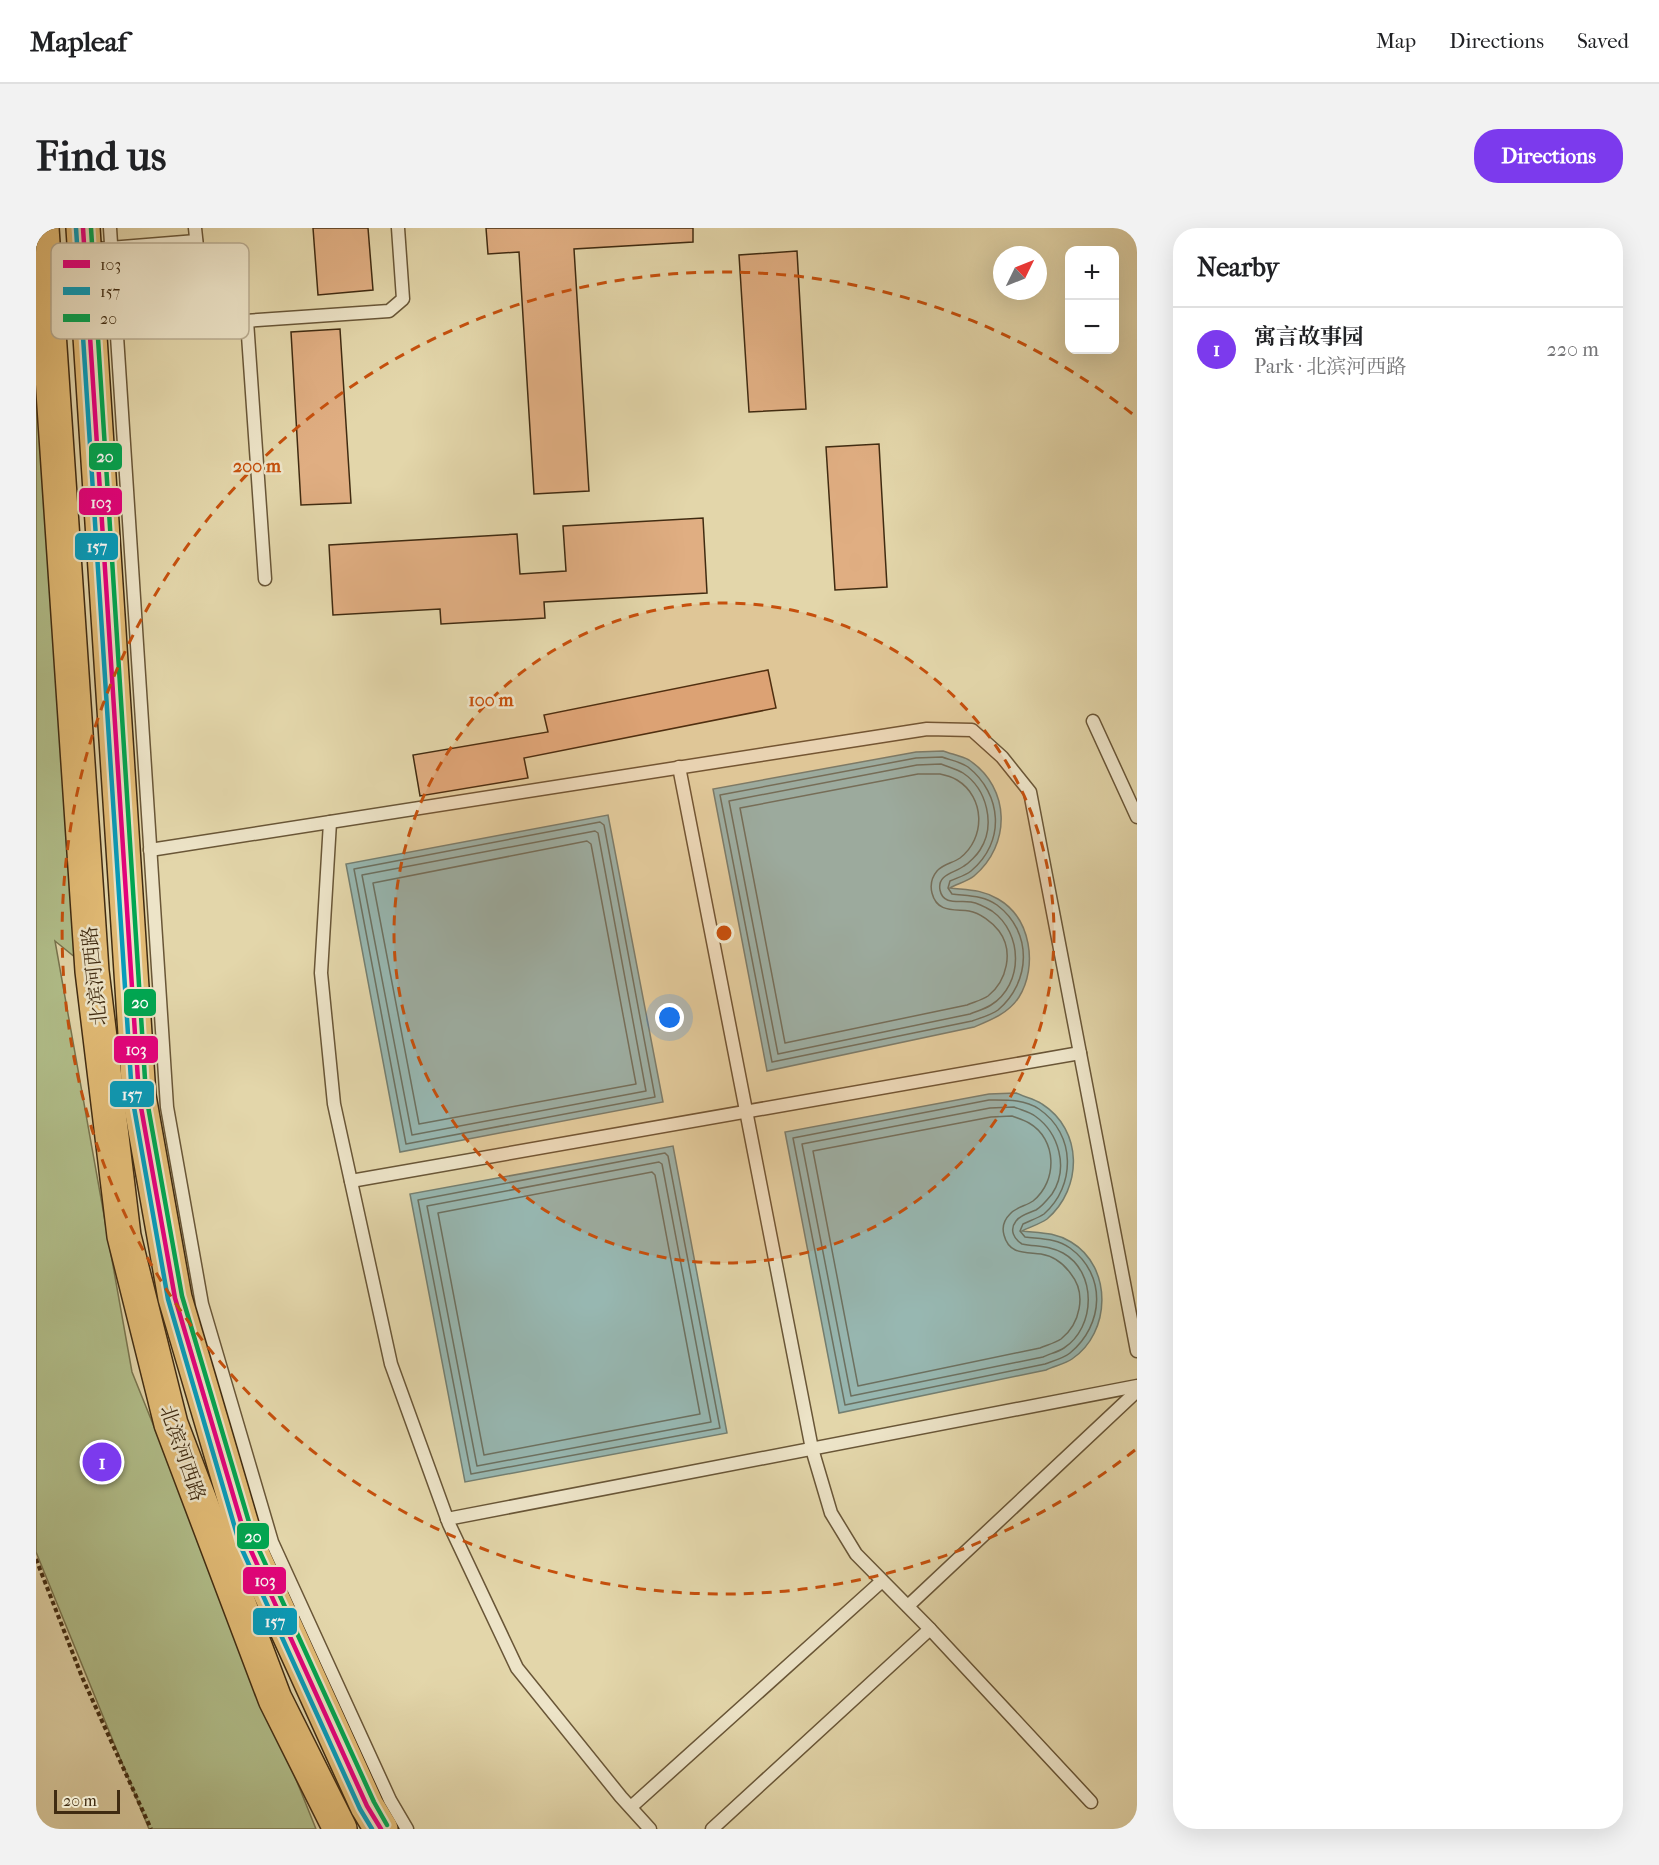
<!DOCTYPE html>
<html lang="en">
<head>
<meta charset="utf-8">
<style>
  :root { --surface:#fff; --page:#f2f2f2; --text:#202124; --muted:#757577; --line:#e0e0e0; --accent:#7c3aed }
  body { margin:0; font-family:"IM FELL French Canon","Noto Serif SC",serif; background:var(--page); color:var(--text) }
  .controls { position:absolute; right:18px; top:18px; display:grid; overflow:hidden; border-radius:12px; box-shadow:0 6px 24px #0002 }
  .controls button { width:54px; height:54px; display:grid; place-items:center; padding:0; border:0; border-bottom:2px solid var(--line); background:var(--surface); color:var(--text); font:30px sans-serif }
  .compass { position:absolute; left:957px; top:18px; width:54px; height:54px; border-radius:50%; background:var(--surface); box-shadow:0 6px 24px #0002; rotate:47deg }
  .scale { position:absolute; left:18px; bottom:15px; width:66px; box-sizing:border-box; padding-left:6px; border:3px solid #402b11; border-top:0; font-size:16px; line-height:21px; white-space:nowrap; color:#402b11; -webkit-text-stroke:4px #ede4c8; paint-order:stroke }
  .you { position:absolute; left:634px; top:790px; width:21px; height:21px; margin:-15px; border:4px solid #fff; border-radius:50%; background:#1a73e8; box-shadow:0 0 0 9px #1a73e833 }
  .badge { display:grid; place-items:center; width:39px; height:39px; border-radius:50%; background:var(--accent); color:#fff; font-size:20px; font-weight:700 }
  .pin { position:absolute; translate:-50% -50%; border:3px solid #fff; box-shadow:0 2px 6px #0006 }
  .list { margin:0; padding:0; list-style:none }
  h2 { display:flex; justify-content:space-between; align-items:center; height:78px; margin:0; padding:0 24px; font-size:26px }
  h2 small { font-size:20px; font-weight:400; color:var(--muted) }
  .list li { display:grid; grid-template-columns:39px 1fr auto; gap:18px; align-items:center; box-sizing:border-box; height:84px; padding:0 24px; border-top:2px solid var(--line) }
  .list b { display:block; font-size:22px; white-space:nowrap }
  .list p { margin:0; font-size:20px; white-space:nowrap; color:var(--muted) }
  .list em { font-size:20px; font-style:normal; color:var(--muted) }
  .map { position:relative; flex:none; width:1101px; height:1601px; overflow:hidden; border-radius:24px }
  header { display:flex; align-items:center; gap:36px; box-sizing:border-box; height:84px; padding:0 30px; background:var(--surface); border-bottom:2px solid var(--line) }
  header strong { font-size:28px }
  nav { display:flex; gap:33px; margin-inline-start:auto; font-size:21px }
  .intro { display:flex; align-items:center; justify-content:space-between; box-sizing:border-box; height:144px; padding:0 36px }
  h1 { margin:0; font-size:42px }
  .button { padding:15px 27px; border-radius:24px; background:var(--accent); color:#fff; font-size:21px; font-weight:700 }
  main { display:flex; gap:36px; padding:0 36px }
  aside { flex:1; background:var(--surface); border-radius:24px; box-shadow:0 6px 24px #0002 }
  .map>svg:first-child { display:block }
  .green { fill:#b1be8a; stroke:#78744e; stroke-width:1.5 }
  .water { fill:#97b7b1; stroke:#747f71; stroke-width:1.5 }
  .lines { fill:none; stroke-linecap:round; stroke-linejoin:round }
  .shore { stroke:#6c7161; stroke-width:1.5 }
  .building { fill:#e0ae82; stroke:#402b11; stroke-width:1.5 }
  .lane-casing { stroke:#695637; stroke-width:15 }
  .primary-casing { stroke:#402b11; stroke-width:36 }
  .path { stroke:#402b11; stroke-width:4; stroke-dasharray:4.5 3; stroke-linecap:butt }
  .lane { stroke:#ede4c8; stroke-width:12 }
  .primary { stroke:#e2bb75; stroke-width:33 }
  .bus-1-casing { stroke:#ede4c8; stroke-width:9 }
  .bus-2-casing { stroke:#ede4c8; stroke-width:9 }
  .bus-3-casing { stroke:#ede4c8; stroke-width:9 }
  .bus-1 { stroke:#e5007d; stroke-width:4.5 }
  .bus-2 { stroke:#069cbb; stroke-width:4.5 }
  .bus-3 { stroke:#00a651; stroke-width:4.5 }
  .ring { fill:none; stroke:#c6500d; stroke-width:3; stroke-dasharray:10 8 }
  .labels { text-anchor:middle; stroke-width:5; stroke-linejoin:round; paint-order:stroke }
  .street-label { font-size:20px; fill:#402b11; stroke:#ede4c8 }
  .key { fill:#ede4c8; stroke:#b9ac91; stroke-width:1.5 }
  .key-label { font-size:16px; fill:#402b11 }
  .centre { fill:#c6500d; stroke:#ede4c8; stroke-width:3 }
  .ring-label { font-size:18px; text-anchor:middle; font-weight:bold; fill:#c6500d; stroke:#ede4c8; stroke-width:5; stroke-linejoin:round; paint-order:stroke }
  .line-badge { stroke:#ede4c8; stroke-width:2 }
  .badge-label { font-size:16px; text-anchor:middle; font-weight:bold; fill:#fff }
</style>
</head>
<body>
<header>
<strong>Mapleaf</strong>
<nav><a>Map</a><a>Directions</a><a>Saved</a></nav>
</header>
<div class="intro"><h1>Find us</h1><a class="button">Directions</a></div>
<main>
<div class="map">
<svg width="1101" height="1601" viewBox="0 0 1101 1601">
  <rect width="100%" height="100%" fill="#e3d6aa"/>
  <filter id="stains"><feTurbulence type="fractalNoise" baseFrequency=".00333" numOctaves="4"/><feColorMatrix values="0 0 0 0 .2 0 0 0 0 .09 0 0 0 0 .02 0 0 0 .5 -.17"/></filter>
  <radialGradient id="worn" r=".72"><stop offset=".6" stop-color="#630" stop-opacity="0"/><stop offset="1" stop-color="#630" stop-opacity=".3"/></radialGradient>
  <polygon class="green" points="0,0 56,743 19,713 96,1144 280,1601 113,1601 0,1324"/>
  <g class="water">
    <path d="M907 523C915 526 926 528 933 532 975 560 975 617 938 648 932 653 921 656 914 660 932 662 945 661 962 671 995 690 1002 738 983 769 973 785 955 792 938 799L731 843 677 561 880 524Z"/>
    <polygon points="572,587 627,874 364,924 310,636"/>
    <path d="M980 865C988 869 999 871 1006 876 1047 902 1047 960 1011 991 1004 996 994 999 986 1003 1005 1005 1018 1004 1035 1014 1077 1039 1075 1105 1036 1131 1029 1136 1018 1138 1010 1142L803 1185 749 904 953 866Z"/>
    <polygon points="637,918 691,1205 429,1254 374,966"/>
  </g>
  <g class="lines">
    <g class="shore">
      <path d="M906 529C914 532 925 534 932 539 966 566 970 614 935 643 929 648 920 650 914 653L912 660 916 666C932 668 947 667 961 677 997 704 995 754 962 782 955 787 944 790 936 793L736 834 684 567 880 530Z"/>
      <path d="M905 536C912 539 921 541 927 545 951 561 960 597 944 622 941 627 933 635 928 638 919 645 901 646 904 662 907 678 924 672 935 674 941 675 951 680 956 683 987 705 988 756 955 777 949 781 941 783 934 786L742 826 693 573 881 537Z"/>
      <path d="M904 546C909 547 916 549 921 552 949 569 950 610 924 630 917 635 907 636 901 643 896 649 894 657 896 665 901 685 918 681 933 683 944 685 956 694 963 703 978 723 971 753 952 768 946 772 938 774 931 777L749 815 704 580 882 546Z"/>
      <polygon points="564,594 568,597 619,869 370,916 318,641"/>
      <polygon points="559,603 562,605 610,863 376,907 326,647"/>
      <polygon points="551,613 555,616 600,856 383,896 337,655"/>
      <path d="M953 872C970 872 988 871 1003 881 1040 906 1040 958 1008 986 1002 990 993 993 987 996L984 1003 989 1009C1004 1011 1020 1010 1034 1020 1071 1047 1068 1097 1034 1125 1028 1130 1017 1133 1009 1136L809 1177 757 910Z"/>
      <path d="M978 879C985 882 994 884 999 888 1023 905 1033 940 1016 966 1012 971 1005 979 1000 982 993 985 984 987 980 993 973 1002 978 1011 986 1016 1001 1019 1012 1017 1027 1025 1061 1044 1060 1099 1028 1120 1022 1124 1013 1126 1007 1129L815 1168 766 916 954 880Z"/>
      <path d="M976 888C981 890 988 892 993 895 1021 911 1022 953 997 973 990 978 980 979 974 986 968 992 966 1000 968 1007 973 1027 990 1024 1005 1026 1017 1028 1028 1036 1035 1046 1051 1066 1044 1096 1025 1111 1019 1115 1011 1117 1004 1120L822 1158 777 923 955 889Z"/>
      <polygon points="629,925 632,928 684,1200 435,1246 382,972"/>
      <polygon points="623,934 626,936 675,1194 441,1238 391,978"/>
      <polygon points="616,944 619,947 664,1186 448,1227 402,985"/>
    </g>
  </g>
  <g class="building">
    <polygon points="277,0 332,0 337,62 282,67"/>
    <polygon points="450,0 657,0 657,14 538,21 553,263 498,266 483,24 452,26"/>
    <polygon points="761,23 770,181 713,184 703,27"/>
    <polygon points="304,101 315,275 265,277 255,104"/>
    <polygon points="843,216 851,359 799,362 790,219"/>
    <polygon points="667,290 671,365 508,374 509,390 405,396 404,381 297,387 293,317 481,306 484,346 530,343 527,298"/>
    <polygon points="732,442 740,480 488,530 492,550 384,568 377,527 512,504 508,487"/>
  </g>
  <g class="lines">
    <g class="lane-casing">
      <g id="lane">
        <polyline points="74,0 131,879 166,1076 236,1314 354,1572 371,1601"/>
        <polyline points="159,0 168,84 179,95 353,83 367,71 362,0"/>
        <polyline points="49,22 160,13"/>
        <polyline points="211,93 229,351"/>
        <polyline points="1057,493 1101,589"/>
        <polyline points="643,539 776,1221 795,1285 820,1326 894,1401 1055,1574"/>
        <polyline points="294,594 285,745 298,876 355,1136 413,1296 481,1440 585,1569 614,1601"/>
        <polyline points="114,622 891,501 936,502 966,529 994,564 1101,1123"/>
        <polyline points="315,953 1044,825"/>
        <polyline points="411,1291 1101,1158"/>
        <polyline points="872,1378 1101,1163"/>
        <polyline points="595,1579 846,1353"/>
        <polyline points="676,1601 894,1401"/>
      </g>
    </g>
    <g class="primary-casing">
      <g id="primary">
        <polyline points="6,0 56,743 88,1008 135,1196 239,1471 304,1601"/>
        <polyline points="47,0 103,868 139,1070 211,1314 331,1578 345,1601"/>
      </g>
    </g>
    <polyline class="path" points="0,1331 46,1449 115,1601"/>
    <use href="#lane" class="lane"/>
    <use href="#primary" class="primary"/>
    <g class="bus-1-casing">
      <polyline id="bus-1" points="47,0 103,868 139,1070 211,1314 331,1578 345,1601"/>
    </g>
    <g class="bus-2-casing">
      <polyline id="bus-2" points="40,0 96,868 132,1071 204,1317 324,1581 336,1601"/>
    </g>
    <g class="bus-3-casing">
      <polyline id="bus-3" points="55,0 110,867 146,1068 218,1311 338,1574 351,1597"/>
    </g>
    <use href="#bus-1" class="bus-1"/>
    <use href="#bus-2" class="bus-2"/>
    <use href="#bus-3" class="bus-3"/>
  </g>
  <circle cx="688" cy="705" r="330" fill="#c6500d" fill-opacity=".12"/>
  <g class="ring">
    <circle cx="688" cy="705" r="330"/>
    <path d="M1099 1222A661 661 0 1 1 1099 188"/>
  </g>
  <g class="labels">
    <g class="street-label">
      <text transform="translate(58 748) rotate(-96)" y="7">北滨河西路</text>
      <text transform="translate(147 1225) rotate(71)" y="7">北滨河西路</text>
    </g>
  </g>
  <rect x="15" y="15" width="198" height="96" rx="9" class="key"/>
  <rect x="27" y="32" width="27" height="8" fill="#e5007d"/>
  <rect x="27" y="59" width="27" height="8" fill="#069cbb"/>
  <rect x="27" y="86" width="27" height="8" fill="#00a651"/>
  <g class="key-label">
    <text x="64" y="42">103</text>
    <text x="64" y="69">157</text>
    <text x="64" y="96">20</text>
  </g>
  <circle cx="688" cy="705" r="9" class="centre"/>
  <g class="ring-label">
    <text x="221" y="244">200 m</text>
    <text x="455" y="478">100 m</text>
  </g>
  <g class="line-badge">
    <rect x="52" y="214" width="35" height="29" rx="6" fill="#00a651"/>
    <rect x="42" y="259" width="45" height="29" rx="6" fill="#e5007d"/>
    <rect x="38" y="304" width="45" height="29" rx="6" fill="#069cbb"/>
    <rect x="87" y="760" width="34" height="29" rx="6" fill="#00a651"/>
    <rect x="77" y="807" width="46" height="29" rx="6" fill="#e5007d"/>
    <rect x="73" y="852" width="46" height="28" rx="6" fill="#069cbb"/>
    <rect x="200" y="1294" width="34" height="28" rx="6" fill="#00a651"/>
    <rect x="206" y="1338" width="45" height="29" rx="6" fill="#e5007d"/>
    <rect x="216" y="1379" width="46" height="29" rx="6" fill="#069cbb"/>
  </g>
  <g class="badge-label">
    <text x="69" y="234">20</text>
    <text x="65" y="280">103</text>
    <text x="61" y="324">157</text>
    <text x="104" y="780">20</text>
    <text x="100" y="827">103</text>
    <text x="96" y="872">157</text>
    <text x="217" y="1314">20</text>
    <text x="229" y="1358">103</text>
    <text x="239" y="1399">157</text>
  </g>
  <rect width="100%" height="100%" filter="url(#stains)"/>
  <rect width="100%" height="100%" fill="url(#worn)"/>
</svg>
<div class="controls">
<button>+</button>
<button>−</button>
</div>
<svg class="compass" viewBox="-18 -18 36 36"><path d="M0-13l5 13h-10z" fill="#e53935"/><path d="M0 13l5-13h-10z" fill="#757577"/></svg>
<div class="scale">20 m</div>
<div class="you"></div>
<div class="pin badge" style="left:66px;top:1234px">1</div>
</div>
<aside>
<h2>Nearby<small></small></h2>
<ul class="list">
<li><span class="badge">1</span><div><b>寓言故事园</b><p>Park · 北滨河西路</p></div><em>220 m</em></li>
</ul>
</aside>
</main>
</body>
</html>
